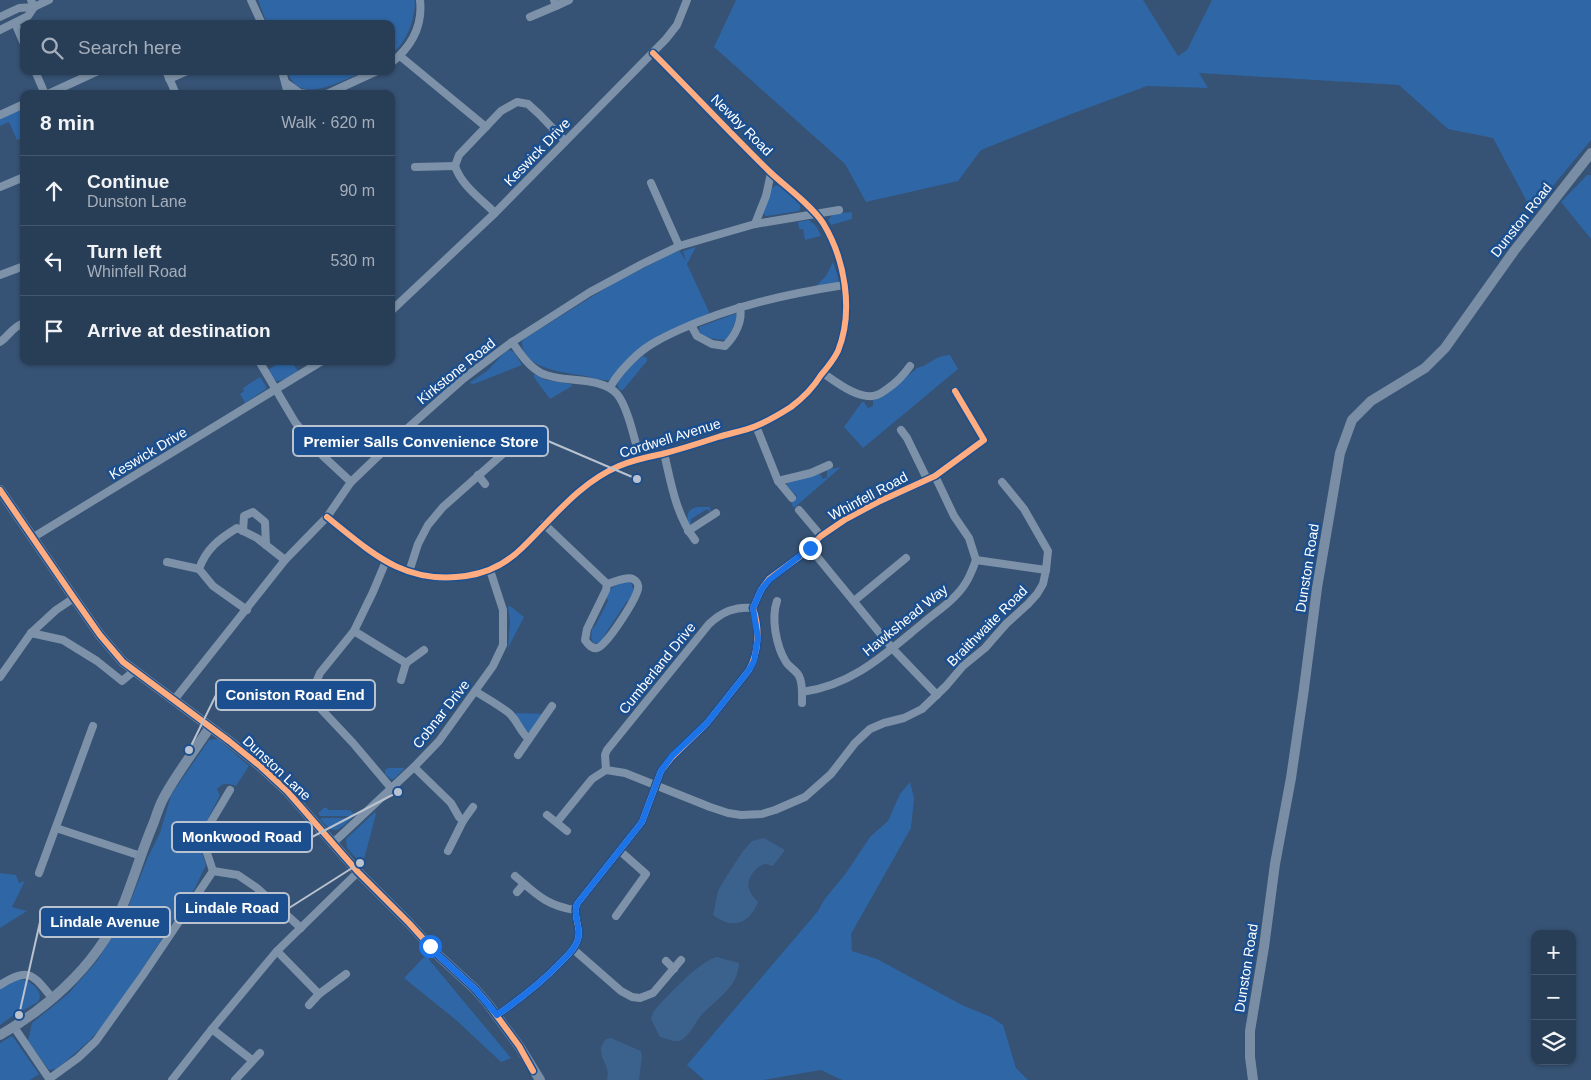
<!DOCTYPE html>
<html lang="en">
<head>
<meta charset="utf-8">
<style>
  :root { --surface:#283e57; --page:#344961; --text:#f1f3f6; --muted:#a5aeba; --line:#44576d }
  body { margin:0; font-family:Arial,sans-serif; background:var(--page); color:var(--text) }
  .controls { position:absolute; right:15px; bottom:15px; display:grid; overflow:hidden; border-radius:10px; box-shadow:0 1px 4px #0004 }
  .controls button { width:45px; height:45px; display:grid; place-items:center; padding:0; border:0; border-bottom:1px solid var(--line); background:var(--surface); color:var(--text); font:25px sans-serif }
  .stop { position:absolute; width:15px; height:15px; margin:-11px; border:4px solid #1a73e8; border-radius:50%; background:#fff }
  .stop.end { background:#1a73e8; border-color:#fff; box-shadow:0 1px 5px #0008 }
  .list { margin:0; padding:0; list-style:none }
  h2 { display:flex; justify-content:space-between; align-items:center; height:65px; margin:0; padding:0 20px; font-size:21px }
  h2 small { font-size:16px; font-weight:400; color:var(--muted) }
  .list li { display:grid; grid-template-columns:32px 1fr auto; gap:15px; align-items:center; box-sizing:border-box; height:70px; padding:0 20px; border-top:1px solid var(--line) }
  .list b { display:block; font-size:19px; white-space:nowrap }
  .list p { margin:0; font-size:16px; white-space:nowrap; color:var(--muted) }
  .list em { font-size:16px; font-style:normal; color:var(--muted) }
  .icon { flex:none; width:28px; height:28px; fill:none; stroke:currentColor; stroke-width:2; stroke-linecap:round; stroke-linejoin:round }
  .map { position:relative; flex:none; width:1591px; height:1080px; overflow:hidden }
  .search { position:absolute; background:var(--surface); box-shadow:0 1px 4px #0004; left:20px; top:20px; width:375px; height:55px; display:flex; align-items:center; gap:12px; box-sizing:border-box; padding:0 18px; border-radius:10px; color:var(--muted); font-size:19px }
  .panel { position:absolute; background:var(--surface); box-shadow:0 1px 4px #0004; left:20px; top:90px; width:375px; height:275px; border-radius:10px }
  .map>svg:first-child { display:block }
  .green { fill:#2f66a5 }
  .water { fill:#3b618d }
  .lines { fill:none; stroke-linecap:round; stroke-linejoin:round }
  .street { stroke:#7d92a8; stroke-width:8 }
  .secondary { stroke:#798da4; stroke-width:10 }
  .cycleway-casing { stroke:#1b4f8f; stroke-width:9 }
  .cycleway { stroke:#ffac80; stroke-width:6 }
  .route { stroke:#1a73e8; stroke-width:6 }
  .labels { text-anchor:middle; stroke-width:5; stroke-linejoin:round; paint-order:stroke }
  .street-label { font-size:14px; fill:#fff; stroke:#1b4f8f }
  .leader { fill:none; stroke:#b9c2ce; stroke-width:2 }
  .callout-dot { fill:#b9c2ce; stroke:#1b4f8f; stroke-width:2 }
  .callout { fill:#1b4f8f; stroke:#b9c2ce; stroke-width:2 }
  .callout-label { font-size:15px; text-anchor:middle; font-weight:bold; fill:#fff }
</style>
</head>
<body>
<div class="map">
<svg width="1591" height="1080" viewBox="0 0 1591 1080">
  <rect width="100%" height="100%" fill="#365274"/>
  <g class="green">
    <path d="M258 0H415C415 21 407 41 391 55V24H267Z"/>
    <polygon points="736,0 1143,0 1178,56 1187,50 1212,0 1591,0 1591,140 1532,211 1493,138 1448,129 1399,85 1199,73 1208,88 1147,86 1074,113 981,150 958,181 866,202 845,164 714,47"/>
    <path d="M287 71H364C347 79 312 98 296 85 292 82 289 75 287 71Z"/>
    <polygon points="24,107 24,137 17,140 9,122 0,126 0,118"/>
    <polygon points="1587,175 1591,175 1591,239 1561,202"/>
    <polygon points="777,185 780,186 800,205 800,208 799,211 767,216 764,215 764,212 771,189 773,187"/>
    <polygon points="852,212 852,219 831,225 828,220 833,214"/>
    <polygon points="809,220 816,226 821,236 805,240 803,229 799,229 798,222"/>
    <path d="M696 247 687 264 709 312 708 315 682 326 609 380C602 381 593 378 586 376 567 373 520 369 522 341L527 337 614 283 679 250 686 261 683 251Z"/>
    <polygon points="833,262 838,277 838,282 815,287 826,276"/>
    <path d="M737 313V317L729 337 726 340C718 340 706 338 700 333L699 327Z"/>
    <polygon points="509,350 514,352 522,365 474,384 469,383 487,371 505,352"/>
    <path d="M950 355 958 369 863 448 844 427 862 402H864L868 408 873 406V400L884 396 917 368C931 365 933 356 950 355Z"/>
    <path d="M643 356 647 358V361L623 390H620L617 385C621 374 633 363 643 356Z"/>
    <path d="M282 361H288L290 365 293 364 298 371C293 374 281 384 275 380 272 379 270 372 268 370Z"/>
    <polygon points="535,374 546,380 571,384 572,386 550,399 533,376"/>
    <polygon points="260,377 266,386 266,389 245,403 240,394 244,391 243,388"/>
    <polygon points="841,467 794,508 791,504 797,496 787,486 787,481 817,474 820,474 823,479 827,477 827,470"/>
    <path d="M697 507H710L711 513 707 509 691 519V525L689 524C686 515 687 510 697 507Z"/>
    <path d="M628 581 631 583 634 590 631 600 627 601 604 636 603 641 594 644 591 638 592 629 595 626 608 601 606 596C611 586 618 584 628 581Z"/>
    <polygon points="510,606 524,617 508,648 510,621 508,607"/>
    <path d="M515 713 545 714 530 732C522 731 519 720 515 713Z"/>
    <path d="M218 739 249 766 236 786C228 783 223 782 217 789L220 795 200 835V847L206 865 195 888 110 1018 89 1041 65 1062 56 1069 49 1070 28 1041 32 1023 68 994 97 961 123 920 148 857 160 833 171 795 209 740Z"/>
    <polygon points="388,768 404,768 404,769 395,778 392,780 385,774 385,770"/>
    <polygon points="910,782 914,798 911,828 851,934 852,951 877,959 962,1005 991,1017 1003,1025 1016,1068 1028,1080 842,1080 821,1070 763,1080 704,1080 687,1065 818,911 824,900 846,873 870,837 888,821 900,794"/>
    <polygon points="325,807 329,810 347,810 348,811 350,810 355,815 353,816 320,816 318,813"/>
    <polygon points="375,812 376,814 363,863 361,864 347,848 346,839"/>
    <path d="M322 818H352C338 831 334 836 320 819Z"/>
    <polygon points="0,873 16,875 19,883 25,881 12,907 27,911 0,928"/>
    <polygon points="426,955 431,962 511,1058 501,1062 456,1020 404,978"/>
    <path d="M20 979C30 980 45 991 38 1002L11 1017 0 1025V989L12 981Z"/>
    <polygon points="10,1037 13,1037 39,1074 30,1080 0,1080 0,1043"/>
  </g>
  <g class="water">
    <path d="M764 838 785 850 773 866C770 865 768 864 765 864 755 866 746 880 749 889 751 894 755 899 758 902 750 924 732 930 713 915L718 891 726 877 743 851 752 841Z"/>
    <path d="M717 957 739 963C738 989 714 1000 699 1018 694 1025 688 1038 679 1041 673 1042 665 1038 660 1037L651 1019 653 1012C666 997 699 961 717 957Z"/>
    <path d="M611 1038 641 1051 642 1057 639 1080H607C612 1063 592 1055 606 1039Z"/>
  </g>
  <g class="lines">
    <g class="street">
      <polyline points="251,0 262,24"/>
      <polyline points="554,0 556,6 569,0"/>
      <polyline points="0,17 19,8 34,7 31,0"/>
      <polyline points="530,17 556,6"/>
      <polyline points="15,23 24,44"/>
      <polyline points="0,30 28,16 34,7 49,0"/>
      <polyline points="400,56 486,127"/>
      <path d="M391 63C411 47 423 26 420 0"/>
      <polyline points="35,71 45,94"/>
      <polyline points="166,71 176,94"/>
      <polyline points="282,71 288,94"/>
      <polyline points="169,79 187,71"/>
      <polyline points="286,83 300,93 307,94"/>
      <polyline points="48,94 98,71"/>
      <polyline points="327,94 377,71"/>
      <polyline points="0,115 24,104"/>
      <polyline points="415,167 455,166"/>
      <polyline points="651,183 679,246"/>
      <polyline points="0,187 24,177"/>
      <path d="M495 213C481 199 461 185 455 166L459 155 501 111 517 102 528 104 539 114 565 141"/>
      <polyline points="755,224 766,196 771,173"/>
      <polyline points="0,275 24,266"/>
      <polyline points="391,311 495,213 666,39 677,25 687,0"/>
      <path d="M691 325 697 336 712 344 725 346C735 336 743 321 740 307"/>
      <path d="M0 342C9 336 13 326 24 323"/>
      <path d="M512 342C520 353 528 366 541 373 563 384 600 375 617 394 628 407 635 442 640 459"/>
      <polyline points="259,361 295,422 323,456 351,482"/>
      <path d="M823 373C836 382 860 401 877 395 880 394 884 391 887 389 896 383 903 376 910 366"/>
      <path d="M610 387C617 375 626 365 637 355 649 344 664 337 679 330 732 306 787 294 844 285"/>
      <polyline points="756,426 778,481 792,498"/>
      <polyline points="901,430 907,438 927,479"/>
      <path d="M664 453C671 483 676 515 695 540"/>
      <polyline points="478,475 485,484"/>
      <polyline points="778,481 811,473 829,465"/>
      <polyline points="799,510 821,536"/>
      <path d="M327 517C372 553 404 585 466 576 487 573 507 563 522 548 553 518 579 483 619 466 633 460 647 457 662 454 681 449 700 443 718 437 731 433 744 431 756 426 768 421 780 414 791 407 803 398 813 388 821 375 827 368 834 359 838 351 854 311 845 259 823 223 810 204 787 188 770 172 730 133 692 92 653 53"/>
      <path d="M544 524 607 584 606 590 587 629 585 640C588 644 591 649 597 648 606 647 636 599 638 589 639 585 637 581 633 579 627 576 614 582 607 584"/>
      <polyline points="243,531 244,516 253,512 265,522 266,545"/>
      <polyline points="688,531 716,513"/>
      <polyline points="32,538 322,361"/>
      <polyline points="810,548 892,648 937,695"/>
      <polyline points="976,560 1046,570"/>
      <polyline points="386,561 373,592 354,631 320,673 315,685 316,700 321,709 353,743 391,788"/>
      <polyline points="167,562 199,569"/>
      <polyline points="409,572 418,544 428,525 443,507 505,452"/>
      <path d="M777 601C771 618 776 646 786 662 789 667 796 670 799 676 803 683 802 695 802 703"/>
      <polyline points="854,601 906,558"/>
      <path d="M247 610 213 586 199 569C206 549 219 539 237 528L257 538 285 560"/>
      <polyline points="354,631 406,663 424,650"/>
      <polyline points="31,633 63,640 97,661 122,681 134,671"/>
      <polyline points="0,677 31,633 56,610 74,598"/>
      <polyline points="401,680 406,663"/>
      <path d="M475 691C486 698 499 705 509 713 518 721 520 732 529 739L518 755"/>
      <path d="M802 692C853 685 885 654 923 623 937 611 955 600 965 584 970 577 973 568 976 560L969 538 954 516 935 476"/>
      <polyline points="174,700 285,560 327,517 351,482 400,435 463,379 512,342 590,292 642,264 679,246 755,224 839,210"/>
      <polyline points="529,739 552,706"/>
      <polyline points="414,767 451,803 459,817 463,821 448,851"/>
      <path d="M606 770 605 755 607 750 709 624C722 612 735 606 753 608"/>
      <polyline points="547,815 567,831"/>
      <polyline points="463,821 473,807"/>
      <polyline points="557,822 592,779 606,770 625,773 710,807 728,813 741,815 762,814 775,810 805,797 831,774 855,743 870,729 884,723 904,718 922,709 946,686 963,666 985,648 1006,624 1028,604 1037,594 1043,584 1046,570 1048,551 1024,509 1002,482"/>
      <polyline points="56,828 141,856"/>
      <polyline points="333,843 414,767 439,741 493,666 503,645 503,610 490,570"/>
      <polyline points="213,871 205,847 205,832 230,790"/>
      <polyline points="39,873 93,726"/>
      <path d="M515 876C536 894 547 906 575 910"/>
      <polyline points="517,892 524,884"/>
      <polyline points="616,916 646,874 620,851"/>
      <polyline points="573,949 621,991 632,997 640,998 653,993 681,960"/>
      <polyline points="277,951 319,994"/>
      <polyline points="666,961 674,969"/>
      <path d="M0 985C30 966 33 975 53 999"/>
      <polyline points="309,1005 319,994 346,974"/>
      <path d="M497 1015C520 999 541 983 560 963 566 957 574 950 577 942 583 929 572 917 577 904L642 822 661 771 672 757 707 723 749 670C759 652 760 628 753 608L761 590 769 579 803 554 821 536 846 519 878 502 935 476 984 440 955 391"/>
      <polyline points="14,1027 50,1080"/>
      <polyline points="212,1029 252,1060"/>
      <polyline points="49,1079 78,1058 96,1041 143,975 213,871 238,875 257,888 301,928"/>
      <polyline points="172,1080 212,1029 277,951 358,872"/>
      <polyline points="235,1080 260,1053"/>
    </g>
    <g class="secondary">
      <polyline points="0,490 74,598 100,635 123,662 229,741 260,766 287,791 358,872 409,923 439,956 475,989 488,1004 519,1046 540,1080"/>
      <path d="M0 1035C54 1004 102 959 125 900 135 874 143 848 154 822 157 813 160 804 164 797 177 773 195 750 210 727"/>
      <polyline points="1253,1080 1250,1057 1250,1031 1264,947 1275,864 1291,778 1303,696 1317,588 1340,453 1352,420 1371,401 1425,368 1445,348 1514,251 1591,153"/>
    </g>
    <g class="cycleway-casing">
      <g id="cycleway">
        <polyline points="0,490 74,598 100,635 123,662 229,741 260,766 287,791 358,872 409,923 439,956 475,989 488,1004 519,1046 533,1071"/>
        <path d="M327 517C372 553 404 585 466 576 487 573 507 563 522 548 553 518 579 483 619 466 633 460 647 457 662 454 681 449 700 443 718 437 731 433 744 431 756 426 768 421 780 414 791 407 803 398 813 388 821 375 827 368 834 359 838 351 854 311 845 259 823 223 810 204 787 188 770 172 730 133 692 92 653 53"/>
        <path d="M497 1015C520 999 541 983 560 963 566 957 574 950 577 942 583 929 572 917 577 904L642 822 661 771 672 757 707 723 749 670C759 652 760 628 753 608L761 590 769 579 803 554 821 536 846 519 878 502 935 476 984 440 955 391"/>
      </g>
    </g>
    <use href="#cycleway" class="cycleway"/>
  </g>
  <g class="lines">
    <path class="route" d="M430 946 439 956 475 989 497 1015C520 999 541 983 560 963 566 957 574 950 577 942 583 929 572 917 577 904L642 822 661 771 672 756 707 723 749 670 754 661 758 638 753 608 761 590 769 580 810 548"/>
  </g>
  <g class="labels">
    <g class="street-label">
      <text transform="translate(742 125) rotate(45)" y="5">Newby Road</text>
      <text transform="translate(537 152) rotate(-46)" y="5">Keswick Drive</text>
      <text transform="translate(1521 220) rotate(-52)" y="5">Dunston Road</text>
      <text transform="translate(456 371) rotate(-39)" y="5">Kirkstone Road</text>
      <text transform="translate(670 438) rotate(-17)" y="5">Cordwell Avenue</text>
      <text transform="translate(148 453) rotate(-31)" y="5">Keswick Drive</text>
      <text transform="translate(868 496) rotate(-28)" y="5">Whinfell Road</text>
      <text transform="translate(1307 568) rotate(-81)" y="5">Dunston Road</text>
      <text transform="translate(905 620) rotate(-39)" y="5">Hawkshead Way</text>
      <text transform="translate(987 626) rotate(-45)" y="5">Braithwaite Road</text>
      <text transform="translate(657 668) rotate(-51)" y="5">Cumberland Drive</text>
      <text transform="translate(441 714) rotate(-52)" y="5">Cobnar Drive</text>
      <text transform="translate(277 768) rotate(43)" y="5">Dunston Lane</text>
      <text transform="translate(1246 968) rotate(-81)" y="5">Dunston Road</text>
    </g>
  </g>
  <path class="leader" d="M637 479L548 441M189 750L216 695M398 792L312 837M360 863L289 908M19 1015L40 922"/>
  <g class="callout-dot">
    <circle cx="637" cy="479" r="5"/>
    <circle cx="189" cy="750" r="5"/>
    <circle cx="398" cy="792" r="5"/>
    <circle cx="360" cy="863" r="5"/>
    <circle cx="19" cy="1015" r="5"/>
  </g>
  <g class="callout">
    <rect x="293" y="426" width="255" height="30" rx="5"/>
    <rect x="216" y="680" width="159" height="30" rx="5"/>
    <rect x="172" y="822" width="140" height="30" rx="5"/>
    <rect x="175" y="893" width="114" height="30" rx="5"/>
    <rect x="40" y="907" width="130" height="30" rx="5"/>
  </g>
  <g class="callout-label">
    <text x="421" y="447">Premier Salls Convenience Store</text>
    <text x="295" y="700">Coniston Road End</text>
    <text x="242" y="842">Monkwood Road</text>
    <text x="232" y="913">Lindale Road</text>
    <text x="105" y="927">Lindale Avenue</text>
  </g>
</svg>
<div class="controls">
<button>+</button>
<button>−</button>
<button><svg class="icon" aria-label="layers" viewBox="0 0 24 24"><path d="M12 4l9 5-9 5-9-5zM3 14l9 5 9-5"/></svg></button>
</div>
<div class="stop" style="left:430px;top:946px"></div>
<div class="stop end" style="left:810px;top:548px"></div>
<div class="search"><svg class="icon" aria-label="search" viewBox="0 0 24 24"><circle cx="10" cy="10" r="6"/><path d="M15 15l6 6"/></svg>Search here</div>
<section class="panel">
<h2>8 min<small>Walk · 620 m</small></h2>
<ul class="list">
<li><svg class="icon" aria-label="ahead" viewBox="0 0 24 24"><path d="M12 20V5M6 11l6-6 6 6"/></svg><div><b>Continue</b><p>Dunston Lane</p></div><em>90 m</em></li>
<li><svg class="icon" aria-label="left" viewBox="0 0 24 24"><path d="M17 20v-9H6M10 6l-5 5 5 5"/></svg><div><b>Turn left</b><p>Whinfell Road</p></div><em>530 m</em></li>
<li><svg class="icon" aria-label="arrive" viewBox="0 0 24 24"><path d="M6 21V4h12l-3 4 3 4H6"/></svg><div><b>Arrive at destination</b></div></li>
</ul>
</section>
</div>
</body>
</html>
